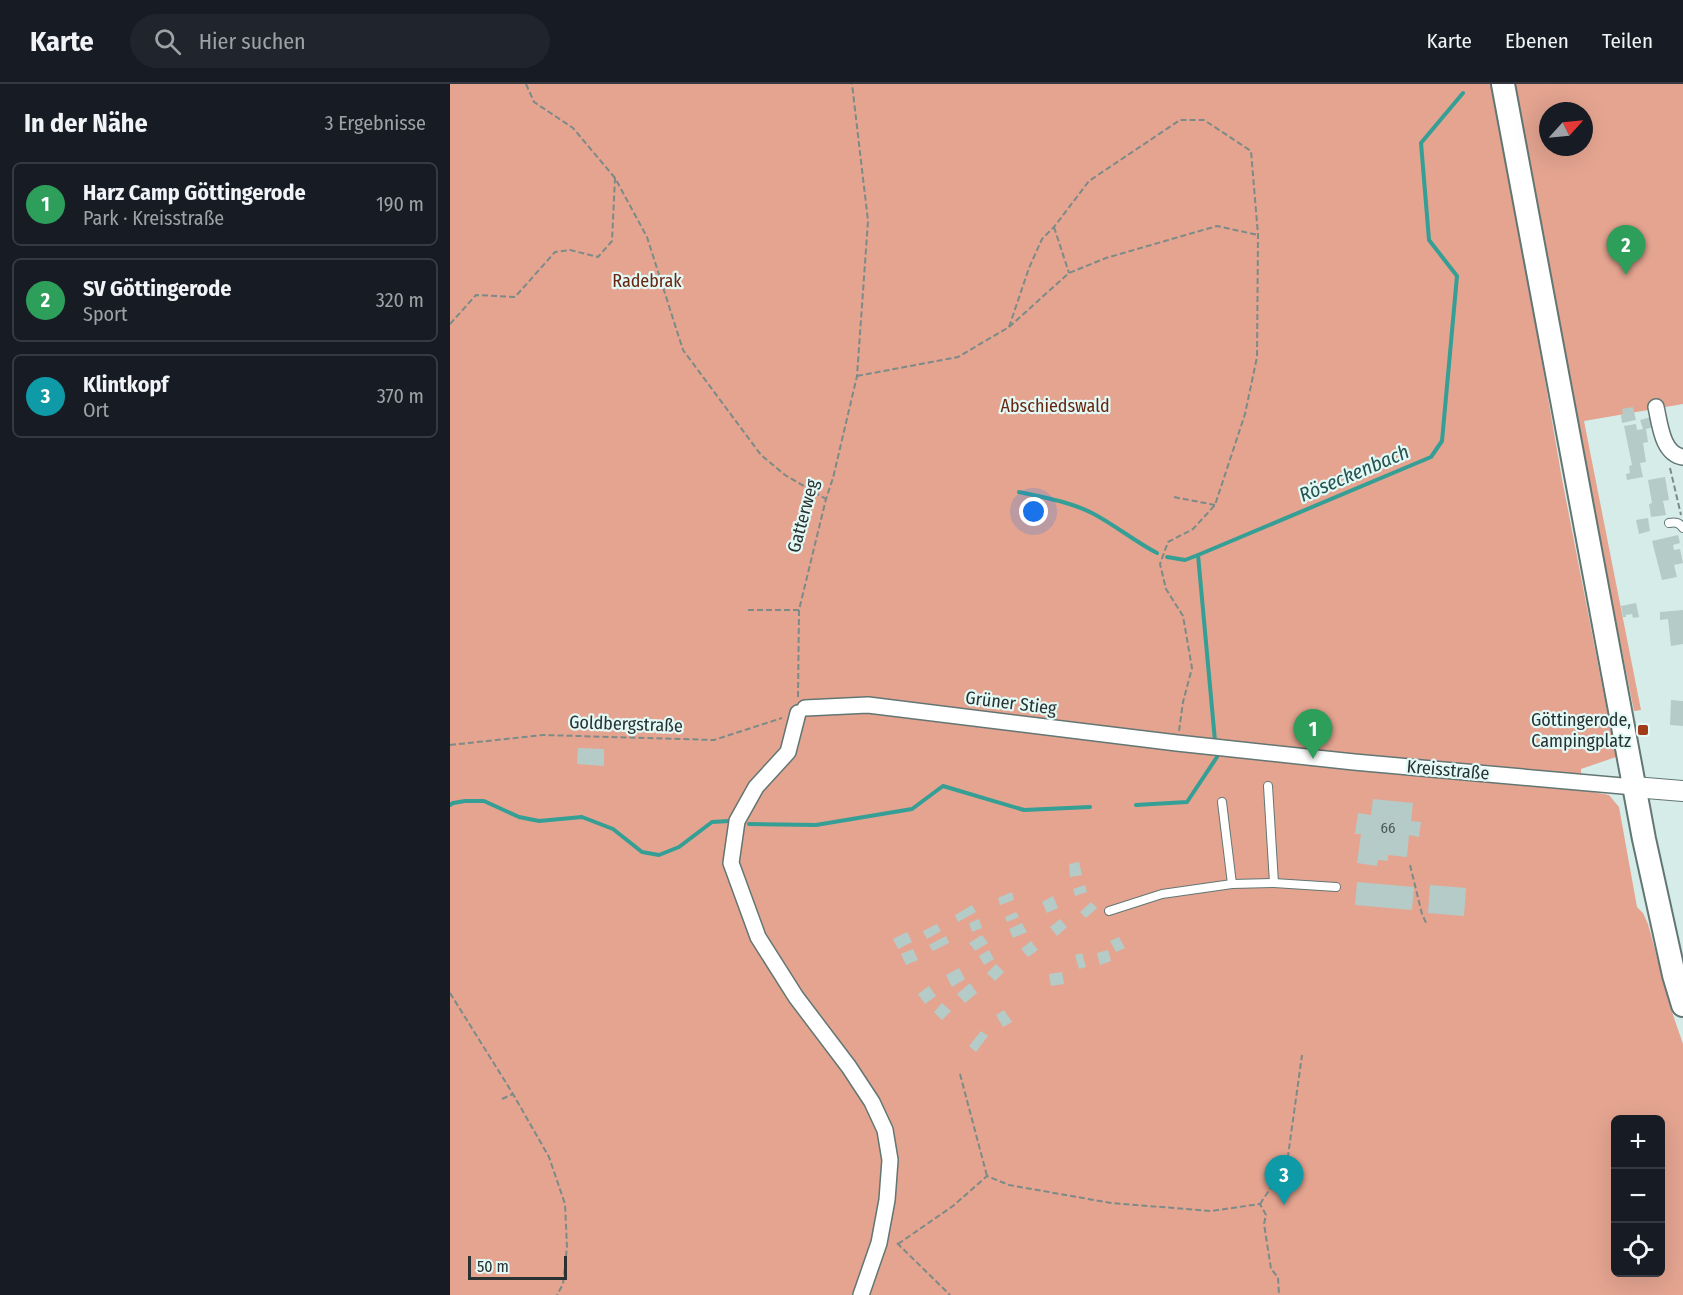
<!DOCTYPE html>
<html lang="de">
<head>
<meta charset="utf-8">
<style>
  :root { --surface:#171b24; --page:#20242c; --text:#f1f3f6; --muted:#9ea1a6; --line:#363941; --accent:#cda092 }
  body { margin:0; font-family:"Fira Sans Condensed",sans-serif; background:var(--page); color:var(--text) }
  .controls { position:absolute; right:18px; bottom:18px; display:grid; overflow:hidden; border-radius:9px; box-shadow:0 6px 24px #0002 }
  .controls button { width:54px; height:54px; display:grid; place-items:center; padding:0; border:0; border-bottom:2px solid var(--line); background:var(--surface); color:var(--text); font:30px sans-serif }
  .compass { position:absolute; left:1089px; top:18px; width:54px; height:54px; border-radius:50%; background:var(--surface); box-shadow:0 6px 24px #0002; rotate:63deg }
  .scale { position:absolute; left:18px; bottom:15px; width:99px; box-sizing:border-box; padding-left:6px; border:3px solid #293230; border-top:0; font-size:16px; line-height:21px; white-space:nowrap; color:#293230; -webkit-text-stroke:4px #e3f9f6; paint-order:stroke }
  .you { position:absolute; left:584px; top:428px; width:21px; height:21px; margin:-15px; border:4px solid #fff; border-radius:50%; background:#1a73e8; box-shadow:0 0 0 9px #1a73e833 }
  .badge { display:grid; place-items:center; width:39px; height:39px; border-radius:50%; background:var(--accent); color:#fff; font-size:20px; font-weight:700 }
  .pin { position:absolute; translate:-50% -50px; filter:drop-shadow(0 2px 3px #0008) }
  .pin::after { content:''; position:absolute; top:32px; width:21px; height:18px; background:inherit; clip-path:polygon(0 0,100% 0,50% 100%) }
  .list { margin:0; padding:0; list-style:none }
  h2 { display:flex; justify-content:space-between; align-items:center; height:78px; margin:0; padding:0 24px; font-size:26px }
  h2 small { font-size:20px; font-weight:400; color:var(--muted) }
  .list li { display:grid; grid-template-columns:39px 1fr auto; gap:18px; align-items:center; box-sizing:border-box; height:84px; margin:0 12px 12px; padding:0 12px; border:2px solid var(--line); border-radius:9px }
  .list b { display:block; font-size:22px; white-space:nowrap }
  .list p { margin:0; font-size:20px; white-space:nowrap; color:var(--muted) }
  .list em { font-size:20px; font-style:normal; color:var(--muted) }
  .icon { flex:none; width:33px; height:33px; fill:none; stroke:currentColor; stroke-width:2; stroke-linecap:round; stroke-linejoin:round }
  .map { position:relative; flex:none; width:1233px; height:1211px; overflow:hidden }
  header { display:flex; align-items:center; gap:36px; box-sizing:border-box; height:84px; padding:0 30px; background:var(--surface); border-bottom:2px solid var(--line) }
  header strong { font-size:28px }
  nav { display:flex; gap:33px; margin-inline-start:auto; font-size:21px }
  .search { width:420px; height:54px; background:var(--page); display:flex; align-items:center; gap:15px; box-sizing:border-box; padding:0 21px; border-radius:33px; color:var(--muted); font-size:22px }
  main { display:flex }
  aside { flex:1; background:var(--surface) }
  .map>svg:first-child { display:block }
  .green { fill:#e4a490; fill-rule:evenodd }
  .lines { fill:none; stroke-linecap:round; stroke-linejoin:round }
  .stream { stroke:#359f95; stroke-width:4 }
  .building { fill:#b5cbc8 }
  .service-casing { stroke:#627673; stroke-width:10 }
  .minor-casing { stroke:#627673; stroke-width:18 }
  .tertiary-casing { stroke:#627673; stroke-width:22 }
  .secondary-casing { stroke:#627673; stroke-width:26 }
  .path { stroke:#7c8b88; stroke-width:2; stroke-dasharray:6 3; stroke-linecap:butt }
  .service { stroke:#fff; stroke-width:8 }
  .minor { stroke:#fff; stroke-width:15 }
  .tertiary { stroke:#fff; stroke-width:20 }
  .secondary { stroke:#fff; stroke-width:22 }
  .poi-dot { fill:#a23b18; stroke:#e3f9f6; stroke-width:2 }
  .labels { text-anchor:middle; stroke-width:4.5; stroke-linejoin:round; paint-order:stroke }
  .number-label { font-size:15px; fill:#4c5856 }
  .park-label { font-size:18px; fill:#682610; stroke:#e3f9f6 }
  .street-label { font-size:18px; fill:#293230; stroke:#e3f9f6 }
  .poi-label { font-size:18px; fill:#293230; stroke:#e3f9f6; text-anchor:end }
  .water-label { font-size:20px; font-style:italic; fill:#27544f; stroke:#e3f9f6 }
</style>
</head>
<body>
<header>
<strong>Karte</strong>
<div class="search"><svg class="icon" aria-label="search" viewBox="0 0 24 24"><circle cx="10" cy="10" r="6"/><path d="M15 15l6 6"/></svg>Hier suchen</div>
<nav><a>Karte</a><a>Ebenen</a><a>Teilen</a></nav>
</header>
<main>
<aside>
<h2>In der Nähe<small>3 Ergebnisse</small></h2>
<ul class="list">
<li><span class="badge" style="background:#2e9e5b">1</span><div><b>Harz Camp Göttingerode</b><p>Park · Kreisstraße</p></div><em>190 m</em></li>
<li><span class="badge" style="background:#2e9e5b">2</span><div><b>SV Göttingerode</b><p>Sport</p></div><em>320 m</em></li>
<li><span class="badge" style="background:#0f9aa8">3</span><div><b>Klintkopf</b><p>Ort</p></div><em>370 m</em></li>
</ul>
</aside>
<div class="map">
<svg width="1233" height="1211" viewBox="0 0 1233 1211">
  <rect width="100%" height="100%" fill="#d6ece9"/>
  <g class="green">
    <path d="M0 0H1044L1112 395 1166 673 1131 685 1132 706 1159 711 1169 723 1187 823 1193 829 1198 840 1221 925 1233 960V1211H0ZM1166 1036H1210V1188H1166Z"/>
    <path d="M1064 0H1233V320L1134 337 1191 626 1184 627 1126 338ZM1098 27H1134V63H1098Z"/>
  </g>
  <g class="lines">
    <g class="stream">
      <path d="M569 408C593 413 620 418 642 429 665 441 684 457 707 469"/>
      <polyline points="717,473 735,476 748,471"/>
      <polyline points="765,657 748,471 981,373 992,357 1007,192 979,156 971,59 1013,9"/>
      <polyline points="0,721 3,719 15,717 34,717 69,733 89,737 132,733 163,745 192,768 209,771 229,763 262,738 279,737"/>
      <polyline points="686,721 737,718 767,673"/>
      <polyline points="299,740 366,741 462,725 493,702 574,726 640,723"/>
    </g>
  </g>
  <g class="building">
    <polygon points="1183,323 1186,336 1172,339 1171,331 1173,330 1172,325"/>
    <polygon points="1201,333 1204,343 1196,345 1198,358 1193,359 1196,378 1190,379 1193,393 1177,396 1176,390 1180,389 1179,382 1182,381 1174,342 1186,340 1187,346 1193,345 1190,336"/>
    <polygon points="1215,393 1219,416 1213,417 1216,431 1201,433 1199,420 1202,419 1198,396"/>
    <polygon points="1198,434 1200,447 1189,450 1186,436"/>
    <polygon points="1228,451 1230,459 1223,461 1224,466 1230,465 1233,479 1224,481 1227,493 1212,496 1202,457"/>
    <polygon points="1186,519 1189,533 1183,534 1182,530 1176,531 1176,533 1173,533 1171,522"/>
    <polygon points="1233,526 1233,560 1221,562 1218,535 1210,536 1210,528"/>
    <polygon points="1221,616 1233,617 1233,642 1220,641"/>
    <polygon points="128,664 154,665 154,682 127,680"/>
    <polygon points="923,715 963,719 961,737 971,738 969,753 959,751 957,773 938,771 938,777 928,776 927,782 907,779 911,750 905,750 908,729 921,731"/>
    <polygon points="629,778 632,791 620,793 619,780"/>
    <polygon points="907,798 964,803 962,826 905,821"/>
    <polygon points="635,801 637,808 625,812 623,805"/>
    <polygon points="980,801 1016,804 1014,832 978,829"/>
    <polygon points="562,808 564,816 550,821 548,814"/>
    <polygon points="603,812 608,824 597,829 592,818"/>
    <polygon points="641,818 647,824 636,834 630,828"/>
    <polygon points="522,821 526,828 508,838 505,831"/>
    <polygon points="566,828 569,833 557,838 555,833"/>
    <polygon points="529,835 532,844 522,848 519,839"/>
    <polygon points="610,835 617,843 607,852 600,843"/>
    <polygon points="572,839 577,848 563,854 559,845"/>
    <polygon points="487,840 491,847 477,855 473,847"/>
    <polygon points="457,848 462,858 448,865 443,855"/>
    <polygon points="532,851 538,859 525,867 519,859"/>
    <polygon points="496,852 499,859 483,867 479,861"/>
    <polygon points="669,853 675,864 666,868 660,857"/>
    <polygon points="581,857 588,866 578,873 571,865"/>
    <polygon points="463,865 468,876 456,881 451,870"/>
    <polygon points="539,866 544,875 534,881 529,872"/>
    <polygon points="658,866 661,877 650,881 647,869"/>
    <polygon points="632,869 636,883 629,885 625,871"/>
    <polygon points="546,880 554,888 545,897 537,889"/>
    <polygon points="509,884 515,895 502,903 496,891"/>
    <polygon points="612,888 614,900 601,902 599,890"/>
    <polygon points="520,899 527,909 515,919 507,910"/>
    <polygon points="479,902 486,912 475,920 468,910"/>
    <polygon points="492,919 501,927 492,936 484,928"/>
    <polygon points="554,926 562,938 553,943 546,931"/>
    <polygon points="531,947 538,952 526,968 519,962"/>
  </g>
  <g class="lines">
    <g class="service-casing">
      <g id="service">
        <path d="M1219 439C1225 438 1229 438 1233 444"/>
        <polyline points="818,702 824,799"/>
        <polyline points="772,718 782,800"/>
        <polyline points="659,827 712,810 782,800 824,799 886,803"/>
      </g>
    </g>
    <g class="minor-casing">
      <g id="minor">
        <path d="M1206 323C1210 340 1212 370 1233 373"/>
        <polyline points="355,624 418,621 727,659 904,678 1184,703"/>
        <polyline points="348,629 338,668 306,703 287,737 281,779 308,853 346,913 399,983 422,1018 435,1046 440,1076 437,1116 429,1159 411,1211"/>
      </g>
    </g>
    <g class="tertiary-casing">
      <polyline id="tertiary" points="1184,703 1233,707"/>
    </g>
    <g class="secondary-casing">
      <polyline id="secondary" points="1053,0 1194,755 1224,891 1233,921"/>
    </g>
    <g class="path">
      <polyline points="76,0 84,18 123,44 165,94"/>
      <polyline points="604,143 619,189"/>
      <polyline points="0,240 26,211 65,213 105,168 120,166 148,173 162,157 165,94 197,153 233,266 311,371 335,391 376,415"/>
      <polyline points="559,243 579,184 592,155 604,143 639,97 730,36 754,36 801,67 808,151 807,273 795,330 765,421 743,445 718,458 710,480 716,505 733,532 742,584 733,618 729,647"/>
      <polyline points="407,292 508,273 559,243 619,189 656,174 767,142 808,151"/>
      <polyline points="1220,384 1231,431"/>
      <polyline points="724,413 765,421"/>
      <polyline points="298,526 349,526"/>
      <polyline points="348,613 349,526 376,415 383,394 407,292 418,137 402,0"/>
      <polyline points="0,661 93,651 264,656 332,634"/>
      <polyline points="960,781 972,830 977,841"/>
      <polyline points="0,909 63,1010 99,1073 115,1120 117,1163 113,1200 107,1211"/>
      <polyline points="510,990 537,1092"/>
      <polyline points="52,1015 63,1010"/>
      <polyline points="810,1120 837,1079 852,971"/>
      <polyline points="447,1159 500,1211"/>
      <polyline points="448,1160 503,1122 537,1092 559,1101 661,1119 761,1127 810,1120 816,1131 814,1140 821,1185 828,1193 829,1211"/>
    </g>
    <use href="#service" class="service"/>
    <use href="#minor" class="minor"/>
    <use href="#tertiary" class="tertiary"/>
    <use href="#secondary" class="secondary"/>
  </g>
  <rect class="poi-dot" x="1187" y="640" width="12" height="12" rx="3"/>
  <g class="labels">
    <g class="number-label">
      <text x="938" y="749">66</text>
    </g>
    <g class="park-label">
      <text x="197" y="203">Radebrak</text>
      <text x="605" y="328">Abschiedswald</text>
    </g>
    <g class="street-label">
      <text transform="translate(353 432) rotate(-75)" y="6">Gatterweg</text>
      <text transform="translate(561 619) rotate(7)" y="6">Grüner Stieg</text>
      <text transform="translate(176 640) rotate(2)" y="6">Goldbergstraße</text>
      <text transform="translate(998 686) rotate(5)" y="6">Kreisstraße</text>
    </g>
    <g class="poi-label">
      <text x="1181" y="642">Göttingerode,<tspan x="1181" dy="21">Campingplatz</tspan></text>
    </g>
    <g class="water-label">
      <text transform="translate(904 389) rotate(-23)" y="7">Röseckenbach</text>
    </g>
  </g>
</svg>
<div class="controls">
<button>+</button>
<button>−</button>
<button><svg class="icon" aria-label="locate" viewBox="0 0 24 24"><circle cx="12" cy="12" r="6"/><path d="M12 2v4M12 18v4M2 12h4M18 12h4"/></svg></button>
</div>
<svg class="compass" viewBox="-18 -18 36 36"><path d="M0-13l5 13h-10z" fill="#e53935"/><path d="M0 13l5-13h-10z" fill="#9ea1a6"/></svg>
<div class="scale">50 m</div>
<div class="you"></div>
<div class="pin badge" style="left:863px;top:675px;background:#2e9e5b">1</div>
<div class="pin badge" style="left:1176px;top:191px;background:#2e9e5b">2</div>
<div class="pin badge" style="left:834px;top:1121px;background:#0f9aa8">3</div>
</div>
</main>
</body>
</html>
